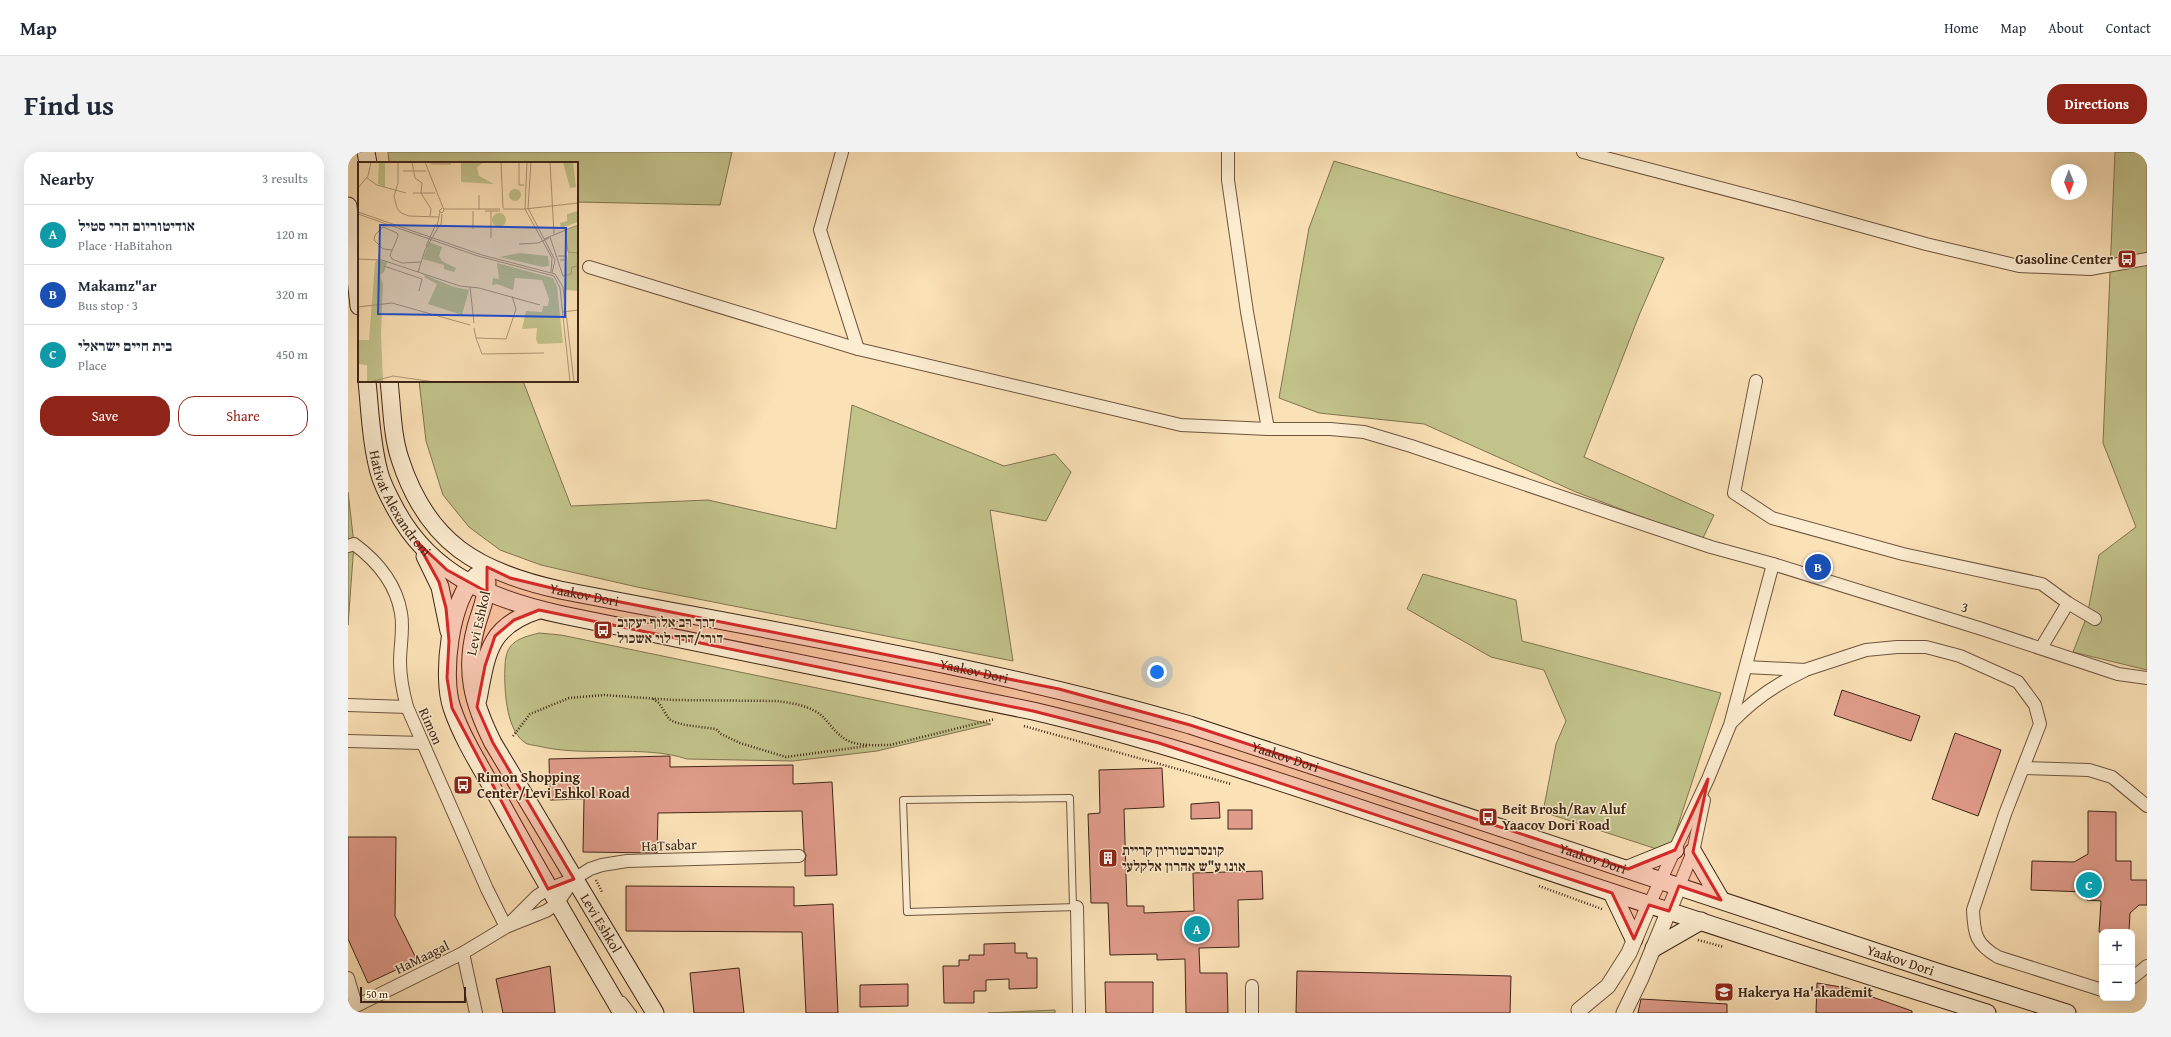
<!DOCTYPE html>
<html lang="en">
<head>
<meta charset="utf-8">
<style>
  :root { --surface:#fff; --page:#f2f2f3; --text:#1f2937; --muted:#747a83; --line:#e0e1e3; --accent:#8f2418 }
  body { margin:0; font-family:"Gentium Book Plus","Frank Ruhl Libre",serif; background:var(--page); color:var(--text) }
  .controls { position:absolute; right:12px; bottom:12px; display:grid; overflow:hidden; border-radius:8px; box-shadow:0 4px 16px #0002 }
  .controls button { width:36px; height:36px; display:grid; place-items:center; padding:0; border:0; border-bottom:1px solid var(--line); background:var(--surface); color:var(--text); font:20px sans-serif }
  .compass { position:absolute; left:1703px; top:12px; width:36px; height:36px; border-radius:50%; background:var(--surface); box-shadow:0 4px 16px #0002; rotate:179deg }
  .scale { position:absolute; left:12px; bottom:10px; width:106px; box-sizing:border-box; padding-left:4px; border:2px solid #3f2616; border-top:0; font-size:11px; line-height:14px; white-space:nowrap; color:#3f2616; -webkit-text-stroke:3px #fcecd0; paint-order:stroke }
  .you { position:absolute; left:809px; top:520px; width:14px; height:14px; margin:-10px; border:3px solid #fff; border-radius:50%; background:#1a73e8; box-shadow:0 0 0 6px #1a73e833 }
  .badge { display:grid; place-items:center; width:26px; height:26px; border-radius:50%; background:var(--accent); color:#fff; font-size:13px; font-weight:700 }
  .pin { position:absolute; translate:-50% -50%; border:2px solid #fff; box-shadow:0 1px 4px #0006 }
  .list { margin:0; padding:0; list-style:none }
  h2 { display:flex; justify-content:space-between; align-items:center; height:52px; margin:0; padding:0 16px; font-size:17px }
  h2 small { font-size:13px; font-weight:400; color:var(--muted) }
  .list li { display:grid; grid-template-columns:26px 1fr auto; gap:12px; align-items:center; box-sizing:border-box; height:60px; padding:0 16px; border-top:1px solid var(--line) }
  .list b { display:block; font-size:15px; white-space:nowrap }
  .list p { margin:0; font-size:13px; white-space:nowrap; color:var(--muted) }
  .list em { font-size:13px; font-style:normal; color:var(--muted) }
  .actions { display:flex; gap:8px; padding:12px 16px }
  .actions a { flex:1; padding:9px 0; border:1px solid var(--accent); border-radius:16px; text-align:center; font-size:14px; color:var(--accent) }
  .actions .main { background:var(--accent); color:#fff }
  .map { position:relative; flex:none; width:1799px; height:861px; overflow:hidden; border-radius:16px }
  header { display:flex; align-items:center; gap:24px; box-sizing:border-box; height:56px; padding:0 20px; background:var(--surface); border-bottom:1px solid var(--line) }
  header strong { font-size:19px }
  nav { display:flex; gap:22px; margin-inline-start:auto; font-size:14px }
  .intro { display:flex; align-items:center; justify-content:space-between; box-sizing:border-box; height:96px; padding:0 24px }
  h1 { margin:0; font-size:28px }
  .button { padding:10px 18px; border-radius:16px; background:var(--accent); color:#fff; font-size:14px; font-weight:700 }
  main { display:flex; gap:24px; padding:0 24px }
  aside { flex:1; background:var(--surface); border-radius:16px; box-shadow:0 4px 16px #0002 }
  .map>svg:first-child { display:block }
  .green { fill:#c2c28b; stroke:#807450 }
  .building { fill:#e09b8a; stroke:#3f2616 }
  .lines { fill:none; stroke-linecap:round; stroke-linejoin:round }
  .service-casing { stroke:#6e553e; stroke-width:8 }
  .minor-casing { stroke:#6e553e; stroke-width:14 }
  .tertiary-casing { stroke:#6e553e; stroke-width:17 }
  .secondary-casing { stroke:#3f2616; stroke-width:19 }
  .path { stroke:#3f2616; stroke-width:2.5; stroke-dasharray:1 2; stroke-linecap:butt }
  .service { stroke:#fcecd0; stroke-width:6 }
  .minor { stroke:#fcecd0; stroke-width:12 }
  .tertiary { stroke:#fcecd0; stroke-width:15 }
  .secondary { stroke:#fcecd0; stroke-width:17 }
  .marked { fill:#d62828; fill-opacity:0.2; stroke:#d62828; stroke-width:3; stroke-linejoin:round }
  .labels { text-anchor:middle; stroke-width:3; stroke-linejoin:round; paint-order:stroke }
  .poi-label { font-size:14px; font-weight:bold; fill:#3f2616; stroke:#fcecd0; text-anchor:start }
  .street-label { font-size:14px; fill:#3f2616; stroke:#fcecd0 }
  .inset-road { fill:none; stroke:#b09676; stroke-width:1 }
  .view { fill:#1d4ed8; fill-opacity:0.15; stroke:#1d4ed8; stroke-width:2 }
  .inset-edge { fill:none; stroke:#3f2616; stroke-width:2 }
</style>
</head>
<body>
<header>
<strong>Map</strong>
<nav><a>Home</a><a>Map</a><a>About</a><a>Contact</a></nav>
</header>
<div class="intro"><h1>Find us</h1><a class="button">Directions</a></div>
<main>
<aside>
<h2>Nearby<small>3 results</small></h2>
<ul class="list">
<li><span class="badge" style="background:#0f9aa8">A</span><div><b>אודיטוריום הרי סטיל</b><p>Place · HaBitahon</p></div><em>120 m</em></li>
<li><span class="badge" style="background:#1a4fb4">B</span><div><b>Makamz&quot;ar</b><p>Bus stop · 3</p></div><em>320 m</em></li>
<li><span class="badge" style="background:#0f9aa8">C</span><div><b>בית חיים ישראלי</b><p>Place</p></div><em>450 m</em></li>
</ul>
<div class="actions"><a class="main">Save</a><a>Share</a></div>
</aside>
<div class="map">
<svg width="1799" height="861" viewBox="0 0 1799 861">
  <rect width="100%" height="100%" fill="#fbe1b6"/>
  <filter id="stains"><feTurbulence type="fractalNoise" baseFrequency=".005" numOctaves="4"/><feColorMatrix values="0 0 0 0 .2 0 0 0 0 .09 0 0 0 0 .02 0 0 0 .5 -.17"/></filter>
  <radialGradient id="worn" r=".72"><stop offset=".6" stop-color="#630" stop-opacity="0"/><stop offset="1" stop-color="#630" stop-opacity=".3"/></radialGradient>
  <g class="green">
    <polygon points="40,0 384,0 372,53 229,50 229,11 41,11"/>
    <polygon points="1767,0 1799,0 1799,518 1725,500 1739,464 1751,403 1788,375 1755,291"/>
    <polygon points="986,9 1316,106 1292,161 1236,305 1366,363 1354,388 1228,340 1076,272 971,261 931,246 961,76"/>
    <polygon points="71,229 175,229 223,354 360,348 488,377 504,253 656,314 707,302 723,320 698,369 642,358 665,509 289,435 193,413 152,398 121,375 95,343 78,289"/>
    <polygon points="0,340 6,392 0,473"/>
    <polygon points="1075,422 1168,448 1174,489 1373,541 1321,701 1195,660 1208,592 1218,569 1196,518 1143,505 1059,457"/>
    <path d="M191 481 213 483 643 572 529 599 445 609 339 607C293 592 239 606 190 594 186 593 179 593 176 590 157 576 156 533 157 513 158 489 172 486 191 481Z"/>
    <polygon points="707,858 707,861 640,861"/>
  </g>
  <g class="building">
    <polygon points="1494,538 1572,564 1563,589 1486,563"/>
    <polygon points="1607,581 1653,598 1630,664 1584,647"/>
    <polygon points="322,604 322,615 445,613 445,632 484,630 489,723 457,724 457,709 458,703 456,699 454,659 310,661 309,701 235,700 236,647 202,648 201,607"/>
    <polygon points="814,616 816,655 776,657 779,754 796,754 796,761 846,759 845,721 914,719 915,747 890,748 891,795 851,796 852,821 879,821 880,861 838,861 837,807 809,808 809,802 762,803 760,751 743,751 740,662 752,661 751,618"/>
    <polygon points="871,650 872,666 843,667 843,652"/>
    <rect x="880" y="658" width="24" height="19"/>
    <polygon points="1740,659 1768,660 1768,709 1783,709 1783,728 1799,728 1799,753 1791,753 1782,761 1781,780 1751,780 1753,749 1739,748 1737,740 1683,738 1684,709 1726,710 1740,702"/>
    <polygon points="0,685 48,685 47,764 69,808 20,831 0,787"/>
    <polygon points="278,734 446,735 446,754 485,752 490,861 458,861 454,780 278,779"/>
    <polygon points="667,791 667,801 679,801 679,806 689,806 689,836 661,837 661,827 638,828 638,839 626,839 626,851 596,851 595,814 611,814 611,808 621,808 621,803 636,803 636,792"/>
    <polygon points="202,814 207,861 155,861 148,827"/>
    <polygon points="391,816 396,861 346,861 342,821"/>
    <polygon points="949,819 1163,824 1162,861 948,861"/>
    <polygon points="757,830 805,830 805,861 758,861"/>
    <polygon points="1469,831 1499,836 1564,859 1564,861 1468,861"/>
    <polygon points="560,832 560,854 512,855 512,833"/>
    <polygon points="1293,847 1379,852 1379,861 1290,861"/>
  </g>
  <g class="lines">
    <g class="service-casing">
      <g id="service">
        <polyline points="725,755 722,646 555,648 559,760 729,755"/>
        <polyline points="275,848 285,861"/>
      </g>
    </g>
    <g class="minor-casing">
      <g id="minor">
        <polyline points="494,0 472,78 510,197"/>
        <polyline points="880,0 880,28 899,160 920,277"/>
        <polyline points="1235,0 1441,54 1578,92 1671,114 1742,117 1799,107"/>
        <polyline points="241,115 510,197 833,273 920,277 982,277 1016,280 1063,294 1363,395 1425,412 1634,477 1770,522 1799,526"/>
        <polyline points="1408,229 1386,341 1424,366 1555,402 1694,432 1720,451 1747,467"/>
        <path d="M0 394 6 392C29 409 48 431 53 461 56 477 52 493 52 510 52 525 55 540 59 555L139 737 158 775"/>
        <polyline points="1693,496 1720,451"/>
        <path d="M1398 515 1457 518 1518 498 1549 495H1578L1612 504 1670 530 1687 553 1692 572 1657 662 1625 758C1626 783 1628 792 1650 805L1754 838"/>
        <polyline points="0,553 59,555"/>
        <path d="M1384 570C1406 547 1428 532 1456 519"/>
        <polyline points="0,589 74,591"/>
        <polyline points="1675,616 1741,618 1764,625 1799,654"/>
        <polyline points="1331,734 1345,700 1356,648"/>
        <polyline points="1301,753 1360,627 1382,573 1425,412"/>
        <polyline points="729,755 731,861"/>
        <polyline points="160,773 189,744 200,737 226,727"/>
        <polyline points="115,801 128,861"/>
        <polyline points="0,826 8,853"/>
        <polyline points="1784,826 1799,814"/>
        <polyline points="904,834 904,861"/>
        <polyline points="0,858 115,801 158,775 198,759 209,752 226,727 242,717 254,713 279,709 451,704"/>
      </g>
    </g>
    <g class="tertiary-casing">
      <g id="tertiary">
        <polyline points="1231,858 1260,834 1281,801 1301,753"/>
        <polyline points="1276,861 1293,826 1331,734"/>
      </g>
    </g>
    <g class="secondary-casing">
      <g id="secondary">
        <polyline points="18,0 20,11"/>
        <polyline points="0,54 11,154"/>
        <path id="s1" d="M19 229C22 259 23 290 31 320 34 332 41 345 47 356 82 423 145 448 215 463L685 559C830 593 971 643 1113 690 1288 749 1463 806 1639 861"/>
        <path id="s2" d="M41 229C44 255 44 283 52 307 79 391 130 420 212 438 422 479 636 513 842 573L1589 820 1719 861"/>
        <polyline points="77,404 92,435 101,479"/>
        <path d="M128 424C102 446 93 525 104 556 115 589 136 620 153 651 192 722 233 791 274 861"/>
        <path id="s3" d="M139 430C139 446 132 460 128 475 116 519 125 551 145 591L307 861"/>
        <path d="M130 547C139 500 141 474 191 458"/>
        <polyline points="1345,700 1373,748"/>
        <polyline points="1280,717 1327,698"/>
        <polyline points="1264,741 1286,787"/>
        <polyline points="1306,796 1353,769"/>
      </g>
    </g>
    <g class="path">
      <polyline points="305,547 311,551 321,567 326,570 337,573 368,577 373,582 392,591 438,605 519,594"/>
      <polyline points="676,574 883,632"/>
      <path d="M165 584 182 562 221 546 256 543 325 548 429 549C444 551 464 554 475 565 481 571 487 580 494 585 507 595 526 593 542 593L647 567"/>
      <polyline points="248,728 254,740"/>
      <polyline points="1191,734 1254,757"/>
      <polyline points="1350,788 1376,795"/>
    </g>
    <use href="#service" class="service"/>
    <use href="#minor" class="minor"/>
    <use href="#tertiary" class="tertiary"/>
    <use href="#secondary" class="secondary"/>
  </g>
  <path class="marked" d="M69 390 99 418 139 440V415L162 426 212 438 711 537 842 573 1280 717 1327 698 1360 627 1345 700 1373 748 1331 734 1321 759 1301 753 1286 787 1264 741 811 591 685 559 191 458 166 468 147 484 137 514 129 555 145 591 226 727 200 737 104 556 99 526 101 489 98 456 91 430Z"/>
  <defs>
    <g id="bus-square" transform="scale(1)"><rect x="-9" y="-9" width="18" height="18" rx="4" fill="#8f2418" stroke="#fcecd0"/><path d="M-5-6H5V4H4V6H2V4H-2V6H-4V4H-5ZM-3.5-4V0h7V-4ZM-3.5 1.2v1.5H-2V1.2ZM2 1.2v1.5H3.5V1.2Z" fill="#fff"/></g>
    <g id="building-square" transform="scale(1)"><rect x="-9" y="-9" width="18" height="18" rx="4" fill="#8f2418" stroke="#fcecd0"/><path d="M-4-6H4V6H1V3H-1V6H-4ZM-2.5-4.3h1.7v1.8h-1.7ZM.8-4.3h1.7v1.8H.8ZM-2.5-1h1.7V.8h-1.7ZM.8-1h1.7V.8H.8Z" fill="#fff"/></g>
    <g id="university-square" transform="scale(1)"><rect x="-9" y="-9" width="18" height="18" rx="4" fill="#8f2418" stroke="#fcecd0"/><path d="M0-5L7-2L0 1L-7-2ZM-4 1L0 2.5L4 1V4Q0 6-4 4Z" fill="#fff"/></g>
  </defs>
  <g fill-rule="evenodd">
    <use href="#bus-square" x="1779" y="107"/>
    <use href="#bus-square" x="255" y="478"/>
    <use href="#bus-square" x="115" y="633"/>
    <use href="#bus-square" x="1140" y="665"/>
    <use href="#building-square" x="760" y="706"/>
    <use href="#university-square" x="1376" y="840"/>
  </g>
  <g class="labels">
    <g class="poi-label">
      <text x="1765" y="112" text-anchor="end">Gasoline Center</text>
      <text x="269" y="475">דרך רב אלוף יעקוב<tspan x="269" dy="16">דורי/דרך לוי אשכול</tspan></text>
      <text x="129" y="630">Rimon Shopping<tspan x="129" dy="16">Center/Levi Eshkol Road</tspan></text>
      <text x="1154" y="662">Beit Brosh/Rav Aluf<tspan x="1154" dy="16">Yaacov Dori Road</tspan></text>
      <text x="774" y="703">קונסרבטוריון קריית<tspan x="774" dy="16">אונו ע"ש אהרון אלקלעי</tspan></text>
      <text x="1390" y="845">Hakerya Ha'akademit</text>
    </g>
    <g class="street-label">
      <text dy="5" stroke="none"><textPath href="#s1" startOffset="129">Hativat Alexandroni</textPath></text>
      <text dy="5" stroke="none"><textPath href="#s2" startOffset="323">Yaakov Dori</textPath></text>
      <text transform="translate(1617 455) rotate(17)" y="5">3</text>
      <text transform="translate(130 471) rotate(-77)" y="5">Levi Eshkol</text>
      <text dy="5" stroke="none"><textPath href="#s2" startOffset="720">Yaakov Dori</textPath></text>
      <text transform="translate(83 574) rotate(66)" y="5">Rimon</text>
      <text dy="5" stroke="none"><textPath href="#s2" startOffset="1043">Yaakov Dori</textPath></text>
      <text transform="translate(321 693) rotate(-2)" y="5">HaTsabar</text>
      <text dy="5" stroke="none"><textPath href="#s2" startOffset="1367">Yaakov Dori</textPath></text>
      <text dy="5" stroke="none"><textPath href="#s3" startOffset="377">Levi Eshkol</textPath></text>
      <text transform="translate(74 805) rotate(-26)" y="5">HaMaagal</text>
      <text dy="5" stroke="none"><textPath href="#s2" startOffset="1691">Yaakov Dori</textPath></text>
    </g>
  </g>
  <g transform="translate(10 10)">
    <rect width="220" height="220" fill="#fbe1b6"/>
    <path d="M21 0H27V25L20 22ZM98 0H126L119 5 121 14 136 22 103 20V1ZM205 0H215L218 25 212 26ZM151 33a6 6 0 1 1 12 0a6 6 0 1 1-12 0ZM220 49V60L203 66 202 61 209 59V52ZM134 58a7 7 0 1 1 14 0a7 7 0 1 1-14 0ZM220 63V129L208 128 207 115 210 90 207 67ZM71 80 84 85 81 94 84 99 98 106 96 110 86 107V103L65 97ZM162 91 190 94 191 104 185 105 141 95ZM19 98 29 100 26 110 22 113 25 122 23 171 25 220H9V203L0 202V178H11L17 101ZM139 101 195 116 199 125 205 181 180 182 178 177 179 166 164 167 168 149 184 150 185 144H190L191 137 184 118 157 116 155 128 139 122 134 123 135 116 141 117ZM67 113 96 125 111 128 104 153 70 142 79 122 66 115Z" fill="#c2c28b"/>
    <path class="inset-road" d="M40 0V21L36 34 39 46 43 51 51 54 81 55M54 0 57 16 64 21 63 31H77M67 0 86 48 84 51 81 49 84 46M143 0 145 46M161 0V23H166M169 0 167 47 194 96 193 110M173 0 170 46 197 98 194 111M192 0 196 72M73 2H93M45 9H68M9 16 19 23 48 31M0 26 10 14 13 0M55 31H63L73 47 72 54M121 33V48M86 47H142M145 47H167L220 41M115 49V67M127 49H142M0 50 124 93 197 112 205 125 216 220M82 50 79 64 83 63 84 52M0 52 120 94 196 114 202 126 212 220M207 67 210 90 220 91M192 75 205 114 213 112 214 105 220 104M133 76V49M186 77 220 63M161 82 180 81 191 76M68 84 78 62M34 88 25 87 16 78 17 73 25 65 39 71 40 74 36 84 32 93 34 97 44 101 63 100M200 94H208V98H202M0 97 24 98 102 124 121 126 182 143M26 104 64 117 61 129M60 110 67 88 81 64M112 125 116 161M0 145 34 141 112 163M204 150 220 148M116 166 118 176 148 177 158 147 154 134M118 176 124 192 186 191M12 220 35 214 77 220"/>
    <path class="view" d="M22 63 208 66 207 155 20 152Z"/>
    <rect width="220" height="220" class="inset-edge"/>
  </g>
  <rect width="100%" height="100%" filter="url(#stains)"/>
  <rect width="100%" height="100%" fill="url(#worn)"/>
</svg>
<div class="controls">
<button>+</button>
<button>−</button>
</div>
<svg class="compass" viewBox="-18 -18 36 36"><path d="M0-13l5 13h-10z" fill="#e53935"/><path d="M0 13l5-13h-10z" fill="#747a83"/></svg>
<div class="scale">50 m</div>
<div class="you"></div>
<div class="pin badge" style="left:849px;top:777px;background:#0f9aa8">A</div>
<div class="pin badge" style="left:1470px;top:415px;background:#1a4fb4">B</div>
<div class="pin badge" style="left:1741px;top:733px;background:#0f9aa8">C</div>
</div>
</main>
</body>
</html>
